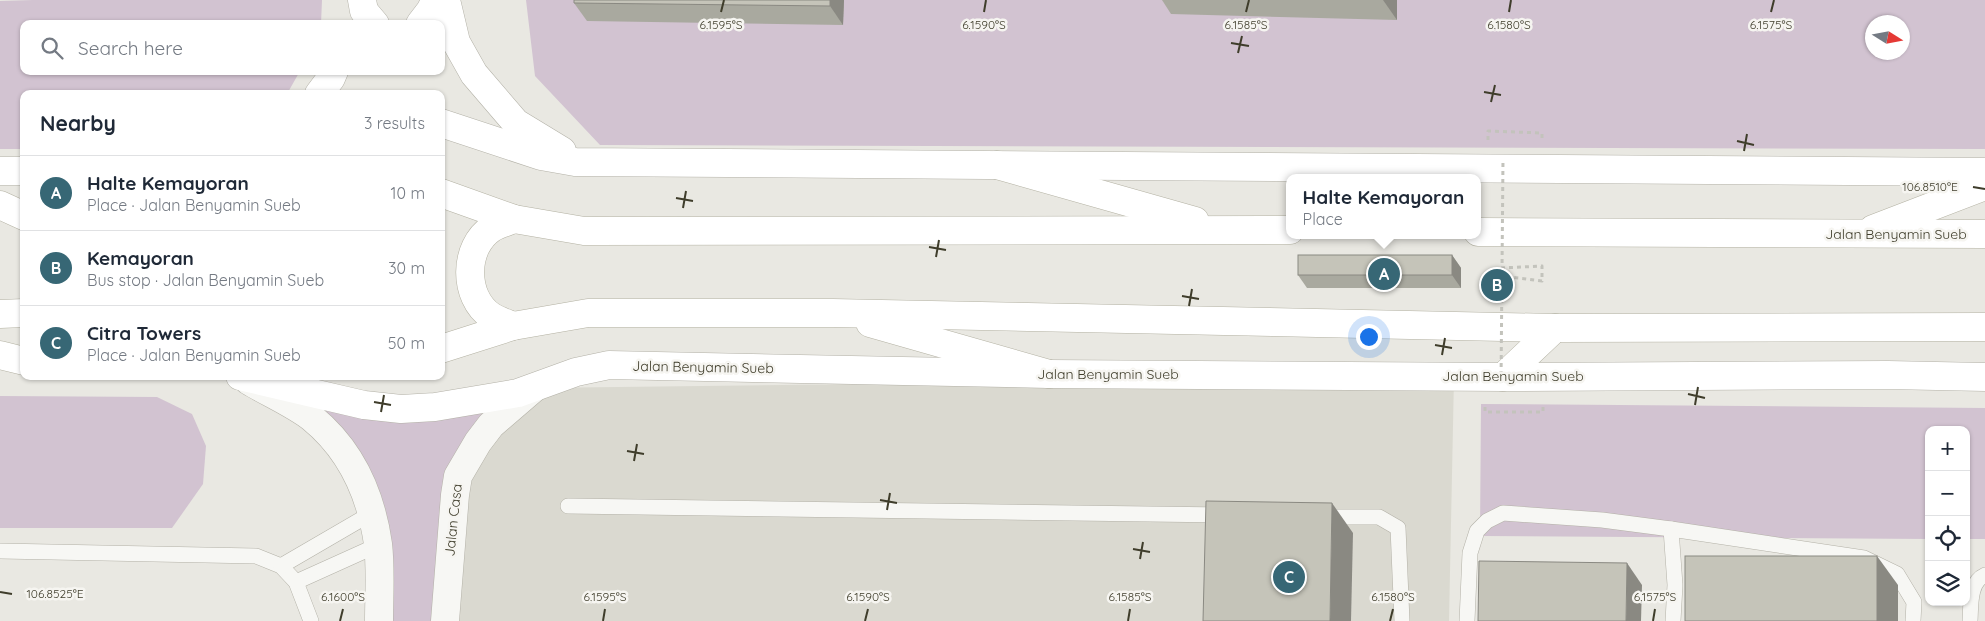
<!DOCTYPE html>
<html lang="en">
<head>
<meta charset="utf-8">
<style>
  :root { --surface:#fff; --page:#f6f6f7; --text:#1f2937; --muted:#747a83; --line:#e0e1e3; --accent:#376775 }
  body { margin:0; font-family:Quicksand,sans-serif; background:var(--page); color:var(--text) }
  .controls { position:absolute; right:15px; bottom:15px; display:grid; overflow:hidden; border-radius:10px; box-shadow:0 1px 4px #0004 }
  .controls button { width:45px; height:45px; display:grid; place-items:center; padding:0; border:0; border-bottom:1px solid var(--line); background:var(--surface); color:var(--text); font:25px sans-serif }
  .compass { position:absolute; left:1865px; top:15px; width:45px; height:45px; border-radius:50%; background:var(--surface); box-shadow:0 1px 4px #0004; rotate:101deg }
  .you { position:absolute; left:1368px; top:336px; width:18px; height:18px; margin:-12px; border:4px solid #fff; border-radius:50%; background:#1a73e8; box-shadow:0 0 0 8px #1a73e833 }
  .badge { display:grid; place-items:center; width:32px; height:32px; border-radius:50%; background:var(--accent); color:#fff; font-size:16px; font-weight:700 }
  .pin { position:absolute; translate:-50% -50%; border:2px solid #fff; box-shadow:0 1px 5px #0006 }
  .popup { position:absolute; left:1286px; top:174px; width:195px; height:65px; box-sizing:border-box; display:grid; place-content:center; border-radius:10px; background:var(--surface); filter:drop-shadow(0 1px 4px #0005); font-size:16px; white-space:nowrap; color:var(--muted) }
  .popup b { font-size:19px; color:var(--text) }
  .popup::after { content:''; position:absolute; left:50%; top:100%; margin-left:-10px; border:10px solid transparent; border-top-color:var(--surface) }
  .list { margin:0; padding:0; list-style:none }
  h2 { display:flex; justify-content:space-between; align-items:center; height:65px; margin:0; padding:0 20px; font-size:21px }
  h2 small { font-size:16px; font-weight:400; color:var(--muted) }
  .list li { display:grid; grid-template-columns:32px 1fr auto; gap:15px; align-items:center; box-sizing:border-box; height:75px; padding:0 20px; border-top:1px solid var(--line) }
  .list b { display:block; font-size:19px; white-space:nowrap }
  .list p { margin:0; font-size:16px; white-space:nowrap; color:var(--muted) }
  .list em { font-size:16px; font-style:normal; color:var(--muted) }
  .icon { flex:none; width:28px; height:28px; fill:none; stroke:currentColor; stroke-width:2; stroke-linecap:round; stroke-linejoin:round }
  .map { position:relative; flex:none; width:1985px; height:621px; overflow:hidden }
  .search { position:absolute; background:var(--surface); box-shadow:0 1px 4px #0004; left:20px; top:20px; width:425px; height:55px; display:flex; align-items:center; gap:12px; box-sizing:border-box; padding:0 18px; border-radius:10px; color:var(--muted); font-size:19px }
  .panel { position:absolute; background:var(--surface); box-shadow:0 1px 4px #0004; left:20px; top:90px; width:425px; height:290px; border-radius:10px }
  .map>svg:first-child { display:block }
  .built { fill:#dad9d0 }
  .green { fill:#d2c3d1; fill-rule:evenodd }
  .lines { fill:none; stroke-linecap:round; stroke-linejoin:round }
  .service-casing { stroke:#b3b1a7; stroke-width:16 }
  .tertiary-casing { stroke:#b3b1a7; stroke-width:29 }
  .secondary-casing { stroke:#b3b1a7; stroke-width:29 }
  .primary-casing { stroke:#b3b1a2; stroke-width:29 }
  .path { stroke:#c3c3bc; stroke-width:3; stroke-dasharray:4 4; stroke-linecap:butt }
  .service { stroke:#f7f7f4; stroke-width:15 }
  .tertiary { stroke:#f7f7f4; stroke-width:28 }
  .secondary { stroke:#fff; stroke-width:28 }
  .primary { stroke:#fff; stroke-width:28 }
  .path-bridge { stroke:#c3c3bc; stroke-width:3; stroke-dasharray:4 4; stroke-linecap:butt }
  .wall { fill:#a9a99f }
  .shaded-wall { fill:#8a8982 }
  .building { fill:#c5c4b9; stroke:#8a8982 }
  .ticks { fill:none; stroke:#3f3d2b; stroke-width:2 }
  .labels { text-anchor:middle; stroke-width:5; stroke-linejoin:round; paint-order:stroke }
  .street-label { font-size:14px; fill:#3f3d2b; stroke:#f6f5f1 }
  .ticks-label { font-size:12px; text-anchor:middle; fill:#3f3d2b; stroke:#f6f5f1; stroke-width:5; stroke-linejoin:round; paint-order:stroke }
</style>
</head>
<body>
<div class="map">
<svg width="1985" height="621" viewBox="0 0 1985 621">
  <rect width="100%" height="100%" fill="#e9e8e2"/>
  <polygon class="built" points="1454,377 1449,621 445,621 455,495 534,388"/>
  <g class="green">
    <polygon points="33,0 322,0 321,24 24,24 24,71 300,71 287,94 24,94 24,149 0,149 0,1"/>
    <path d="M526 0H1985V149L600 145 535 76ZM1872 22H1902V52H1872Z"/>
    <polygon points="241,376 340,399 534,388 477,444 445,621 379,621 354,467"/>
    <polygon points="0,396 157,397 192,414 206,446 203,484 172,528 0,528"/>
    <polygon points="1481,404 1985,408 1985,539 1966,539 1966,430 1929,430 1929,539 1480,536"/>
  </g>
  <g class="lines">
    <g class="service-casing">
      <g id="service">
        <polyline points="568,506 1225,515"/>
        <polyline points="1323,517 1379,517 1398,528 1402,621"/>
        <polyline points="1671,529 1864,558 1897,574 1914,602 1913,621"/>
        <polyline points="0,551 256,556 281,566 296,582 311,621"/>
        <polyline points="281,566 372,513"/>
        <polyline points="296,582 378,545"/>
        <polyline points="1467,621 1470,553 1477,531 1487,521 1503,513 1602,520 1671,529 1675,585 1673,621"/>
        <path d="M1970 621C1971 606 1969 582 1985 575"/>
      </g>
    </g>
    <g class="tertiary-casing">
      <g id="tertiary">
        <path d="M249 381C267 392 296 405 312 418 351 450 371 495 378 544 381 569 379 596 379 621"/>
        <polyline points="445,621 455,495 458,476 478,442 491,425 534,388"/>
      </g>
    </g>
    <g class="secondary-casing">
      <g id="secondary">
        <polyline points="362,0 364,11 375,24"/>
        <polyline points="446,0 456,42 474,74 516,123 562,151"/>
        <polyline points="420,24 430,11 436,0"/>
        <polyline points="319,94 331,78 334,71"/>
        <polyline points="441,123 541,156 575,162 1985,172"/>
        <polyline points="0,171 24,171"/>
        <polyline points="240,376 364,405 401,409 435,407 518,393 576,372 609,365 1049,374 1503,377 1888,375 1985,377"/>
      </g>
    </g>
    <g class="primary-casing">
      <g id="primary">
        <polyline points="997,165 1195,221"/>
        <polyline points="441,193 514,219 584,231 1290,230"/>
        <polyline points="0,205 24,216"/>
        <polyline points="1873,229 1985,186"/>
        <polyline points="1478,232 1985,234"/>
        <polyline points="0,314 24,313"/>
        <polyline points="870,323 1049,374"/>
        <path d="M513 326C506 323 497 320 491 316 463 297 463 247 492 228 499 224 507 222 514 219"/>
        <polyline points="441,349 513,326 588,313 833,313 1555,328 1985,327"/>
        <polyline points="0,355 24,361"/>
        <polyline points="1503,377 1555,328"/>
      </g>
    </g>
    <g class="path">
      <polyline points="1488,140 1488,131 1542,133 1542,139"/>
      <polyline points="1501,268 1542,266 1542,281 1510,277"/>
      <polyline points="1485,407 1485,412 1543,412 1543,405"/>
    </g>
    <use href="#service" class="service"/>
    <use href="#tertiary" class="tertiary"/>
    <use href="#secondary" class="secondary"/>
    <use href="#primary" class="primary"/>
    <polyline class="path-bridge" points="1501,383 1503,159"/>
  </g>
  <g class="wall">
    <polygon points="844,0 843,25 587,21 574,3"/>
    <polygon points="1162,0 1397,0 1397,20 1171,14"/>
    <polygon points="1452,255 1461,268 1461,288 1307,288 1298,275"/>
  </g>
  <g class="shaded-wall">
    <polygon points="830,0 844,0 843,25 830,6"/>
    <polygon points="1383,0 1397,0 1397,20"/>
    <polygon points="1452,255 1461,268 1461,288 1452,275"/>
    <polygon points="1332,503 1353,533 1351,621 1330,621"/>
    <polygon points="1877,556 1898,585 1898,621 1877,621"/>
    <polygon points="1627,563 1642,585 1641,621 1626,621"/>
  </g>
  <g class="building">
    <polygon points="574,0 830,0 830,6 574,3"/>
    <rect x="1298" y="255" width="154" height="20"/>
    <polygon points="1206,501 1332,503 1330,621 1203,621"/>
    <rect x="1685" y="556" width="192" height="65"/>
    <polygon points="1479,561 1627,563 1626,621 1478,621"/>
  </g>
  <path class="ticks" d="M721 12 724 0M984 12 986 0M1246 12 1249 0M1509 12 1511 0M1771 12 1774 0M1231 43 1249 46M1238 53 1242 36M1484 92 1501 95M1491 102 1495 85M1737 141 1754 145M1744 151 1747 134M1973 187 1985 189M676 198 693 201M683 208 686 191M929 247 946 250M936 257 939 240M1182 296 1199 299M1189 306 1192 289M1435 345 1452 348M1442 355 1445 338M1688 394 1705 398M374 402 391 405M1695 405 1698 387M381 412 384 395M627 451 644 454M634 461 637 444M880 500 897 503M887 510 890 493M1133 549 1150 552M1140 559 1143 542M0 592 12 594M340 621 343 609M603 621 605 609M865 621 868 609M1128 621 1130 609M1390 621 1393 609M1653 621 1655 609"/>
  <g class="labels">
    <g class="street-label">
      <text x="1896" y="239">Jalan Benyamin Sueb</text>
      <text transform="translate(703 367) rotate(1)" y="5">Jalan Benyamin Sueb</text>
      <text x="1108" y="379">Jalan Benyamin Sueb</text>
      <text x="1513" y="381">Jalan Benyamin Sueb</text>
      <text transform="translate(453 520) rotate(-84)" y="5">Jalan Casa</text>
    </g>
  </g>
  <g class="ticks-label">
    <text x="721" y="29">6.1595°S</text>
    <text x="984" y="29">6.1590°S</text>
    <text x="1246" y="29">6.1585°S</text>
    <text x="1509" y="29">6.1580°S</text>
    <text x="1771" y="29">6.1575°S</text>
    <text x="1930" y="191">106.8510°E</text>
    <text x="55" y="598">106.8525°E</text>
    <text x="343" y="601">6.1600°S</text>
    <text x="605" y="601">6.1595°S</text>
    <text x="868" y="601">6.1590°S</text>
    <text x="1130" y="601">6.1585°S</text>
    <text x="1393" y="601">6.1580°S</text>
    <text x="1655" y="601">6.1575°S</text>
  </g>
</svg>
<div class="controls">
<button>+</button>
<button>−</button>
<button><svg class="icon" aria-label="locate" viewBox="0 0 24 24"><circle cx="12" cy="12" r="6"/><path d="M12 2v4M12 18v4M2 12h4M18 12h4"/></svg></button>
<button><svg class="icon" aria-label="layers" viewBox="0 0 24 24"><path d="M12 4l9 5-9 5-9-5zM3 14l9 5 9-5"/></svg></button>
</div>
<svg class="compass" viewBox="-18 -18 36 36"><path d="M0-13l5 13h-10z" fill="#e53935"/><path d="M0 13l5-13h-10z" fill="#747a83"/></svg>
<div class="you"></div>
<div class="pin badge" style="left:1384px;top:274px">A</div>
<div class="popup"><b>Halte Kemayoran</b>Place</div>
<div class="pin badge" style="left:1497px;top:285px">B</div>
<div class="pin badge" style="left:1289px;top:577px">C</div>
<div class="search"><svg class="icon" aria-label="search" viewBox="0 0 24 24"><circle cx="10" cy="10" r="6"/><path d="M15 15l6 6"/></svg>Search here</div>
<section class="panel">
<h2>Nearby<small>3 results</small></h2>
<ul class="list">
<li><span class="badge">A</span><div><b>Halte Kemayoran</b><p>Place · Jalan Benyamin Sueb</p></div><em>10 m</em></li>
<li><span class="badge">B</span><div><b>Kemayoran</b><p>Bus stop · Jalan Benyamin Sueb</p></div><em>30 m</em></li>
<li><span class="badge">C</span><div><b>Citra Towers</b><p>Place · Jalan Benyamin Sueb</p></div><em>50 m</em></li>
</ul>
</section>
</div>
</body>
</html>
